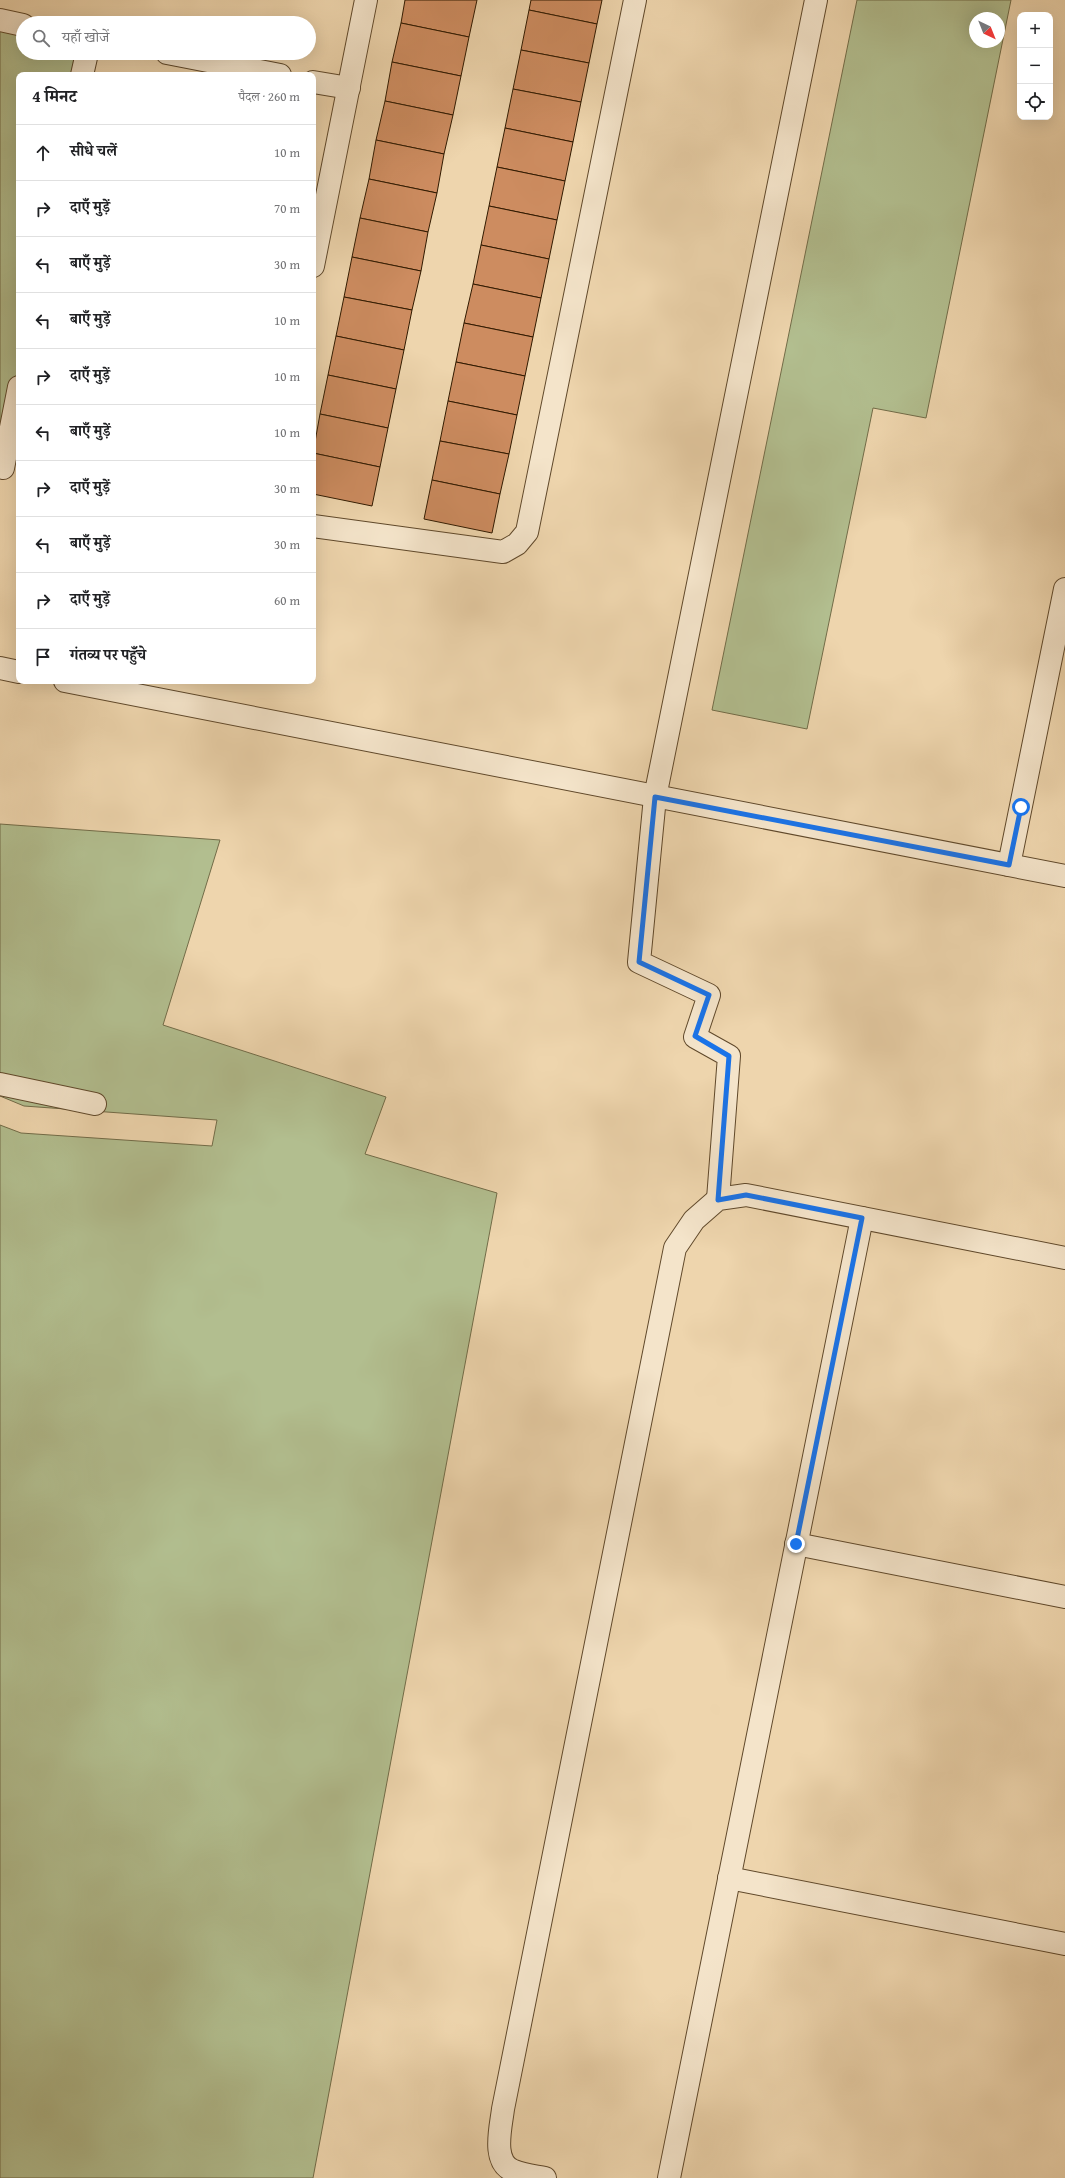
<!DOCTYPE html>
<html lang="hi">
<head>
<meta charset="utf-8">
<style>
  :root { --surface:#fff; --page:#f2f2f2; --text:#202124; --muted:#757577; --line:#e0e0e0 }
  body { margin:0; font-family:"Gentium Book Plus","Noto Serif Devanagari",serif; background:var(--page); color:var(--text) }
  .controls { position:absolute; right:12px; top:12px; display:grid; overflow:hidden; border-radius:8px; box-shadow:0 4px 16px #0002 }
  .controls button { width:36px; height:36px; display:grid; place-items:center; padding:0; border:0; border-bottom:1px solid var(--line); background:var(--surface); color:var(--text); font:20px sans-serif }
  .compass { position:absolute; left:969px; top:12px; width:36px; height:36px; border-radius:50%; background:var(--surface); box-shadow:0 4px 16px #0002; rotate:137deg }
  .stop { position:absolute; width:12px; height:12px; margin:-9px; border:3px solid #1a73e8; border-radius:50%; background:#fff }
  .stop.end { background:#1a73e8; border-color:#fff; box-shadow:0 1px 4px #0008 }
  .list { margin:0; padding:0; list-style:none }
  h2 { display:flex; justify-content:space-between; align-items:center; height:52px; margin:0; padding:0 16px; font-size:17px }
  h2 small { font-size:13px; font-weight:400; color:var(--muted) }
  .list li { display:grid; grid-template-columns:26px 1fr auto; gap:12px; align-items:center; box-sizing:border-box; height:56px; padding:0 16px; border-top:1px solid var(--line) }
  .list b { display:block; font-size:15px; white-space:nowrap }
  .list em { font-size:13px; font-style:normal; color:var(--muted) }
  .icon { flex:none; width:22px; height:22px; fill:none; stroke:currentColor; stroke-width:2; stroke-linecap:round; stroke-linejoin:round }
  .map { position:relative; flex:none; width:1065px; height:2178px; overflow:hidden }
  .search { position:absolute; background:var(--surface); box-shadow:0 4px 16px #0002; left:16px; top:16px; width:300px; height:44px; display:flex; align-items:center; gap:10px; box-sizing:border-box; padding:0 14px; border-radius:22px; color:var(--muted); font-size:15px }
  .panel { position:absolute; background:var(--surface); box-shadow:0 4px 16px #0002; left:16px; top:72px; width:300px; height:612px; border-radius:8px }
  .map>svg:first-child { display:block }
  .green { fill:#b2be8f; stroke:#726c48; fill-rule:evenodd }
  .building { fill:#cd8c60; stroke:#311a00 }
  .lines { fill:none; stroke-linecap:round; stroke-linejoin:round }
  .minor-casing { stroke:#60492b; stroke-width:24 }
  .minor { stroke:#f4e4ca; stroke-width:22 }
  .route { stroke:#1a73e8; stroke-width:5 }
</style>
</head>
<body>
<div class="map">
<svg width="1065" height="2178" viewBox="0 0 1065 2178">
  <rect width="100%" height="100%" fill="#eed5ad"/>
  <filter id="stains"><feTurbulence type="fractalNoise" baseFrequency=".005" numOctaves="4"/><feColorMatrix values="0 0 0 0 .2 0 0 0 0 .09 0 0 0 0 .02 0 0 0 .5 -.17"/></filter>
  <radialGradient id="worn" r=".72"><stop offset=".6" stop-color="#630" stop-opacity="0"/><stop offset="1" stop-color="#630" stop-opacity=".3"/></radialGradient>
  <g class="green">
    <path d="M857 0H1011L926 418 873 408 807 729 712 710ZM975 18H999V42H975Z"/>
    <polygon points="0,20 23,25 23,53 87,53 82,75 19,75 19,387 0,467"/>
    <polygon points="0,824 220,840 163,1025 386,1097 365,1154 497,1193 313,2178 0,2178 0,1125 21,1133 212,1146 217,1120 24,1106 0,1096"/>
  </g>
  <g class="building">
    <polygon points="405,0 477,0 469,37 401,23"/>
    <polygon points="531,0 602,0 597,24 529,10"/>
    <polygon points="529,10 597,24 589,63 521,50"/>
    <polygon points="401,23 469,37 461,76 392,62"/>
    <polygon points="521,50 589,63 581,102 513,89"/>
    <polygon points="392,62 461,76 453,115 385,101"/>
    <polygon points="513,89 581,102 573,142 505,128"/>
    <polygon points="385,101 453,115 444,154 376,140"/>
    <polygon points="505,128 573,142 565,181 497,167"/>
    <polygon points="376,140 444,154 437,193 369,179"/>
    <polygon points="497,167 565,181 557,220 489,206"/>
    <polygon points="369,179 437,193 428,232 360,218"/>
    <polygon points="489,206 557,220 549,259 481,245"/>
    <polygon points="360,218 428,232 421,271 352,257"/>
    <polygon points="481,245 549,259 541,298 473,284"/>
    <polygon points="352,257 421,271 412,310 344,297"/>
    <polygon points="473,284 541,298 533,337 464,323"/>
    <polygon points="344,297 412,310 404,350 336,336"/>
    <polygon points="464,323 533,337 525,376 456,362"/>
    <polygon points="336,336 404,350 396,389 328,375"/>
    <polygon points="456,362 525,376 517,415 448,401"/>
    <polygon points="328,375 396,389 388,428 320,414"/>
    <polygon points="448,401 517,415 509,454 440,441"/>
    <polygon points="320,414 388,428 380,467 313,453"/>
    <polygon points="440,441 509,454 500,494 432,480"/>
    <polygon points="313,453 380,467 372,506 313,494"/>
    <polygon points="432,480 500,494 492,533 424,519"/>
  </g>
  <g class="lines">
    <g class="minor-casing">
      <g id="minor">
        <polyline points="0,20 23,25"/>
        <polyline points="167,53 280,75"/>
        <polyline points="82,75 87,53"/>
        <polyline points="313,82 349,88"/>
        <polyline points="313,266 366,0"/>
        <polyline points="3,468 19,387"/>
        <polyline points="313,526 503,552 517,544 527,532 635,0"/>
        <polyline points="0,668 19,672"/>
        <polyline points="65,681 1065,876"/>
        <polyline points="1009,865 1065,589"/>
        <polyline points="0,1084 95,1104"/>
        <polyline points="718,1199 729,1056 695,1037 709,995 639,962 655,797 816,0"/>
        <polyline points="796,1544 1065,1597"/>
        <polyline points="729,1878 1065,1944"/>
        <path d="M545 2178C535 2176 524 2175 514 2171 491 2163 501 2127 503 2109L675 1248 694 1220 718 1199 746 1195 1065 1258"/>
        <polyline points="669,2178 862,1218"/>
      </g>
    </g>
    <use href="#minor" class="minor"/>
  </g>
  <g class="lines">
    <polyline class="route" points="796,1544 862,1218 746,1195 718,1200 729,1056 695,1036 709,995 639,962 655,797 1009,865 1021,807"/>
  </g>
  <rect width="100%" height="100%" filter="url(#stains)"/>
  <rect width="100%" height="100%" fill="url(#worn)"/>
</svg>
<div class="controls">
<button>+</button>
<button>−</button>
<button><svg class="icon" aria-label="locate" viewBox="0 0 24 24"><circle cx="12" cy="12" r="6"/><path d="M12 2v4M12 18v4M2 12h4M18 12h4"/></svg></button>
</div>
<svg class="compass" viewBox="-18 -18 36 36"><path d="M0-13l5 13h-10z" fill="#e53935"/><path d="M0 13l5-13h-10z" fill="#757577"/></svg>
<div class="stop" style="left:1021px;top:807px"></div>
<div class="stop end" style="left:796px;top:1544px"></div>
<div class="search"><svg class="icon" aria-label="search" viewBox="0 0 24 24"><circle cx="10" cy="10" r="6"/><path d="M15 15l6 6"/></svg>यहाँ खोजें</div>
<section class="panel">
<h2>4 मिनट<small>पैदल · 260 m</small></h2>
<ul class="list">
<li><svg class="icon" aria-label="ahead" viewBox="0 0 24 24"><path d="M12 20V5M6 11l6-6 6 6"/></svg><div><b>सीधे चलें</b></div><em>10 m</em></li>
<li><svg class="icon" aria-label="right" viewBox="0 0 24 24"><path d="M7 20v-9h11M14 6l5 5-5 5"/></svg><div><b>दाएँ मुड़ें</b></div><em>70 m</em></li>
<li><svg class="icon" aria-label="left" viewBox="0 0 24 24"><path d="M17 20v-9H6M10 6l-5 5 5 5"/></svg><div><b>बाएँ मुड़ें</b></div><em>30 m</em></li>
<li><svg class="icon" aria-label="left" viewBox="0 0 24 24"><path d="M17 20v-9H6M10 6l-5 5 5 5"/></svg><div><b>बाएँ मुड़ें</b></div><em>10 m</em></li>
<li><svg class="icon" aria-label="right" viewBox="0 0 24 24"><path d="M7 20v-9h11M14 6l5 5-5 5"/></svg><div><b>दाएँ मुड़ें</b></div><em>10 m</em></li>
<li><svg class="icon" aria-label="left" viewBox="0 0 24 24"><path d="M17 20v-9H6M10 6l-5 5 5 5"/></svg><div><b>बाएँ मुड़ें</b></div><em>10 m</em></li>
<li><svg class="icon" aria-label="right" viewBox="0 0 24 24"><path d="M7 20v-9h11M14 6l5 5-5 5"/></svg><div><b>दाएँ मुड़ें</b></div><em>30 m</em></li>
<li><svg class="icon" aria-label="left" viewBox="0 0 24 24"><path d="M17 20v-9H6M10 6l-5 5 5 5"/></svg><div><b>बाएँ मुड़ें</b></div><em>30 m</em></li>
<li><svg class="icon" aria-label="right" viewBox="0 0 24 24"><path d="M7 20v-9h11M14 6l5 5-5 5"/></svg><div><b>दाएँ मुड़ें</b></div><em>60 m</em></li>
<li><svg class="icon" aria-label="arrive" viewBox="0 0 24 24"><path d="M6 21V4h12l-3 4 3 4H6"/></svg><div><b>गंतव्य पर पहुँचे</b></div></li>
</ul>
</section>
</div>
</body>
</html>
